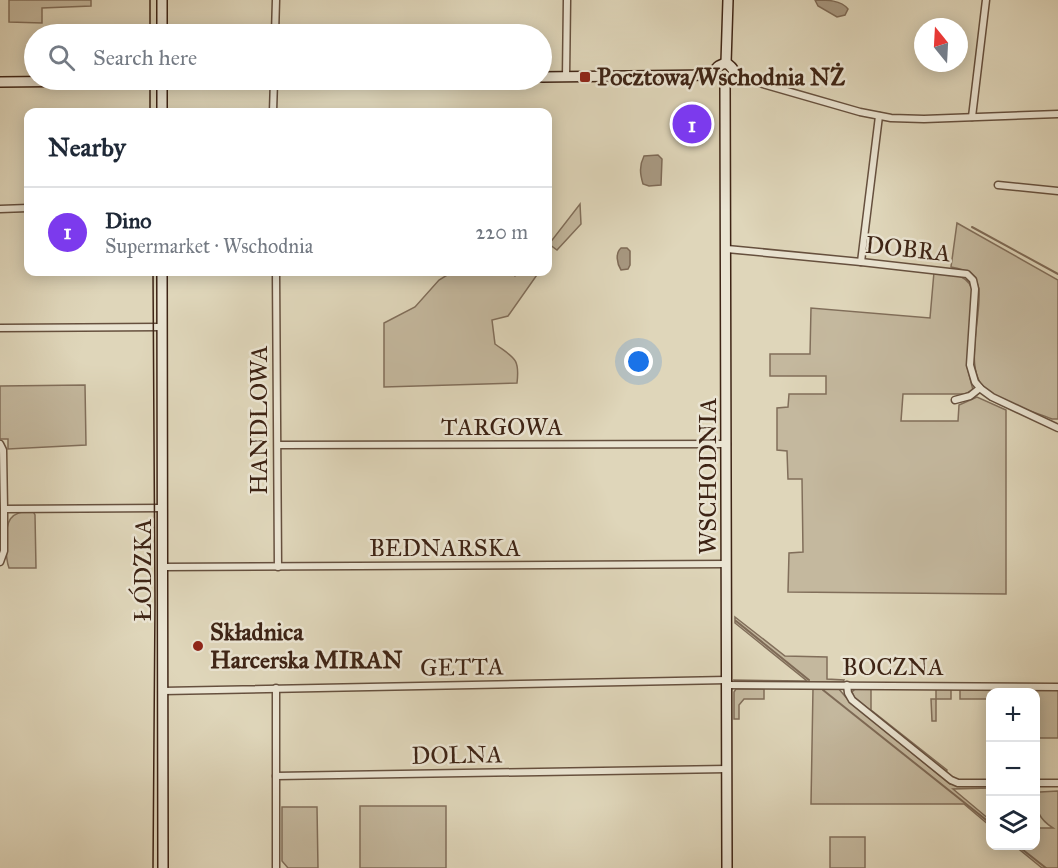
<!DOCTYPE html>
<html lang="en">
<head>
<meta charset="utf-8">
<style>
  :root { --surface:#fff; --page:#f2f2f3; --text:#1f2937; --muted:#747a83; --line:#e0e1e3; --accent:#7c3aed }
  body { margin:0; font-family:"IM FELL Great Primer",serif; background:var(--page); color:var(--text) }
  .controls { position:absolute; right:18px; bottom:18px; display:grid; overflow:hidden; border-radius:12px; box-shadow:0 3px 15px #0003 }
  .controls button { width:54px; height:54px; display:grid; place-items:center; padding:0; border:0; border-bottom:2px solid var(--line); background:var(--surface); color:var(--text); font:30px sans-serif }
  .compass { position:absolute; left:914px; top:18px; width:54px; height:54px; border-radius:50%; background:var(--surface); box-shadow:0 3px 15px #0003; rotate:342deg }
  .you { position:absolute; left:639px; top:362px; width:21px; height:21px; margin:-15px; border:4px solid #fff; border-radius:50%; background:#1a73e8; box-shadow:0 0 0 9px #1a73e833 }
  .badge { display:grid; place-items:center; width:39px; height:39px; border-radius:50%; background:var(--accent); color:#fff; font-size:20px; font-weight:700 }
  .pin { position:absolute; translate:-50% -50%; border:3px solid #fff; box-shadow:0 2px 6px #0006 }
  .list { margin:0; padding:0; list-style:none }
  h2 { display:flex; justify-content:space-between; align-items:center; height:78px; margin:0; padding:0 24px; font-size:26px }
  h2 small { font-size:20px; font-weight:400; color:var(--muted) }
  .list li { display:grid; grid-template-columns:39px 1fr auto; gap:18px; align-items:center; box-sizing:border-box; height:90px; padding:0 24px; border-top:2px solid var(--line) }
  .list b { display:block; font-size:22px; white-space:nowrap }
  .list p { margin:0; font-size:20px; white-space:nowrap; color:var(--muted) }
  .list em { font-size:20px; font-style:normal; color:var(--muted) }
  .icon { flex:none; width:33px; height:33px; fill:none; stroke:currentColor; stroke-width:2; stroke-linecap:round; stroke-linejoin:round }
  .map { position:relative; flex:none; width:1058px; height:868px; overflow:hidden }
  .search { position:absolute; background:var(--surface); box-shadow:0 3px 15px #0003; left:24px; top:24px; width:528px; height:66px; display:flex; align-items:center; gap:15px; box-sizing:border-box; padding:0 21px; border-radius:33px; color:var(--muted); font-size:22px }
  .panel { position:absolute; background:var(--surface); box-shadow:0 3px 15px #0003; left:24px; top:108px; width:528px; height:168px; border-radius:12px }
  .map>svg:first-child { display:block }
  .green { fill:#c4b89e; stroke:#816e5a; stroke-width:1.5 }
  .water { fill:#a89982; stroke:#7e6a56; stroke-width:1.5 }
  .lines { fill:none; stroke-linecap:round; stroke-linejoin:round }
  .stream { stroke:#7e6a56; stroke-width:2 }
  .street-casing { stroke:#66503e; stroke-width:9 }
  .secondary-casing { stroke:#3e2415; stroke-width:12 }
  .street { stroke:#eae4d2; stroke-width:6 }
  .secondary { stroke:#eae4d2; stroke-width:9 }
  .tram { stroke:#3e2415; stroke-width:1.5 }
  .poi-dot { fill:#8f2418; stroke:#eae4d2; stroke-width:2 }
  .labels { text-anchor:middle; stroke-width:5; stroke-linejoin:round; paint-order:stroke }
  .poi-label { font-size:24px; font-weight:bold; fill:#3e2415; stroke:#eae4d2; text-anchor:start }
  .street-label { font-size:24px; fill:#3e2415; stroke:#eae4d2 }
</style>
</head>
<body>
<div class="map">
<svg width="1058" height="868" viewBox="0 0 1058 868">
  <rect width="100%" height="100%" fill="#dfd6ba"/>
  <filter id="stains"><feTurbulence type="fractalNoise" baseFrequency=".00333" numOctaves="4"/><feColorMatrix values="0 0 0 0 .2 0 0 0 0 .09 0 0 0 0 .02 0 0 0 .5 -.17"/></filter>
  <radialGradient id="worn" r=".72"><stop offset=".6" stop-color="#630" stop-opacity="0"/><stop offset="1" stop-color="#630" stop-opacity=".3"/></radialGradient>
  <g class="green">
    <polygon points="9,0 91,0 91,6 42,8 42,23 9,22"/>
    <polygon points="580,204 581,224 557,250 549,244"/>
    <path d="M957 223 1058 280V419H1052C1032 411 1009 405 991 394 960 375 982 319 979 289 975 273 966 270 951 267Z"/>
    <path d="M452 272H512L515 276 520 272H539L508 316 492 320 495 344C514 358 520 358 517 383L384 387V323L415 307 439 280Z"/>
    <path d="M934 272C951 274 969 273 973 293L967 366 973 390 965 394H903L901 421H958L959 405 977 397 1006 410V594L788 592 789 553 803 552 802 479H788L787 451 777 450V408L788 407 789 394H826V376H770V354H810L811 308 930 318Z"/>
    <polygon points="85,385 86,445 8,449 8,439 0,439 0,386"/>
    <path d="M33 511 35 515 36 568H9C6 560 6 552 6 543 6 521 9 511 33 511Z"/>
    <polygon points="735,617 785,656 827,657 827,679 844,680 843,682 735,682 734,680 807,681 735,623"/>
    <polygon points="813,688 838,688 850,702 950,784 990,786 990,788 953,789 990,820 990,826 964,804 811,804"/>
    <polygon points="856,688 871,688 871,710 947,770 946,773 854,697 852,692"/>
    <polygon points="736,689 764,689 764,699 744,699 739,705 739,719 734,719 734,692"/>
    <polygon points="936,689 951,689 951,699 936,699 936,721 932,721 931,699 936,699"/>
    <polygon points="960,689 993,689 993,692 990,692 990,697 986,699 960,699"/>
    <polygon points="1025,689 1058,690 1058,738 1036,738 1036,692 1025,692"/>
    <path d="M1058 791V868H1042L1015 846H1036V828H1053C1039 819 1035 810 1037 794L1040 792Z"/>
    <rect x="360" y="806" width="86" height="62"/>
    <polygon points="282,807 317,807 318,868 288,868 282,861"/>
    <rect x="830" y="837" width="35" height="31"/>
  </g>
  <g class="water">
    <path d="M815 0C827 0 841 0 848 9L845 15 837 17 818 6Z"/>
    <path d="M658 155 662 159 661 185 649 186 643 184C640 174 639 166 644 156Z"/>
    <path d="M621 248H627L630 251V265L628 269 621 270C617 264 615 253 621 248Z"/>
  </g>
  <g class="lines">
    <g class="stream">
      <polyline points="972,227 1058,274"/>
      <polyline points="736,621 809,680"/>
      <polyline points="823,690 990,823"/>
      <polyline points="1018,846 1046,868"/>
    </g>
    <g class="street-casing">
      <g id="street">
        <polyline points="275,34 276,0"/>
        <polyline points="735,76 860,112 891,118 924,119 1058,114"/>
        <polyline points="566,77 567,0"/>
        <polyline points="273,112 274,80"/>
        <polyline points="972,117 986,0"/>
        <polyline points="998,185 1058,191"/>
        <polyline points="0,209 28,208"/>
        <polyline points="727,249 861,262 967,274 973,280 975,289 970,365 975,382 981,389 992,397 1058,428"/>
        <polyline points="861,262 879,116"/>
        <polyline points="276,272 278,567"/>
        <polyline points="0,328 162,327"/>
        <polyline points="955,400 970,396 980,388"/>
        <polyline points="0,444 3,450 4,509"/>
        <polyline points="278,445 727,444"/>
        <polyline points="0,562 4,551 4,509 162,508"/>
        <polyline points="162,567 727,564"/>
        <polyline points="727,685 1058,687"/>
        <polyline points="847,685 848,693 852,700 951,780 958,783 990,783"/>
        <polyline points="276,688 276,776 727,769"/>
        <polyline points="163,691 727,680"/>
        <polyline points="1036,783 1058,783"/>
        <polyline points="276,868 276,776"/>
      </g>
    </g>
    <g class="secondary-casing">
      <g id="secondary">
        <polyline points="162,0 162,34"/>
        <polyline points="726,63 728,0"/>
        <path d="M714 75C715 67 719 65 726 63 733 67 736 72 733 79L725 84"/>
        <polyline points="542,77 714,75"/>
        <polyline points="162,80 162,112"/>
        <polyline points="0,82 193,80"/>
        <polyline points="725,84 727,868"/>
        <polyline points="162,272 163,868"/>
      </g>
    </g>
    <use href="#street" class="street"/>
    <use href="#secondary" class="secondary"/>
    <g class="tram">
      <polyline points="150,34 150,0"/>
      <polyline points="150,80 150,112"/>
      <polyline points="153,272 155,604 153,868"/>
    </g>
  </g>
  <g class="poi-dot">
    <rect x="579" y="71" width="12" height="12" rx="3"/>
    <circle cx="198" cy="646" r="6"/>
  </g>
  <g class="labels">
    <g class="poi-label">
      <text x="597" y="85">Pocztowa/Wschodnia NŻ</text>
      <text x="210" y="640">Składnica<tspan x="210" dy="28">Harcerska MIRAN</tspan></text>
    </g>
    <g class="street-label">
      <text transform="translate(908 249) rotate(6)" y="8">DOBRA</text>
      <text transform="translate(259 420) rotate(-90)" y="8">HANDLOWA</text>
      <text x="502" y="435">TARGOWA</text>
      <text transform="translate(708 476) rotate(-90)" y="8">WSCHODNIA</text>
      <text x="445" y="556">BEDNARSKA</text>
      <text transform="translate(143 570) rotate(-90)" y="8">ŁÓDZKA</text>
      <text transform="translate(462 667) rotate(-1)" y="8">GETTA</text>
      <text x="893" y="675">BOCZNA</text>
      <text transform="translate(457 755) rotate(-1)" y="8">DOLNA</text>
    </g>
  </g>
  <rect width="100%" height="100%" filter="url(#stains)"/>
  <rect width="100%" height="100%" fill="url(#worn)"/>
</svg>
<div class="controls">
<button>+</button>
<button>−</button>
<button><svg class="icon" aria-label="layers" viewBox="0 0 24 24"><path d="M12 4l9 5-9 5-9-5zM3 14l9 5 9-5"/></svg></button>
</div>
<svg class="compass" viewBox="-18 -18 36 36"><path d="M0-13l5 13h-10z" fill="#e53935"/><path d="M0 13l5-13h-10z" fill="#747a83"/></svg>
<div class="you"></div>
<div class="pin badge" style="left:692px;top:124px">1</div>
<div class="search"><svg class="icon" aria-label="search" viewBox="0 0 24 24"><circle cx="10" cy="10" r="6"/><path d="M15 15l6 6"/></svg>Search here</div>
<section class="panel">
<h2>Nearby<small></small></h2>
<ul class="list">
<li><span class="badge">1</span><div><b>Dino</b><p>Supermarket · Wschodnia</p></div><em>220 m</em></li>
</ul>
</section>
</div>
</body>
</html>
